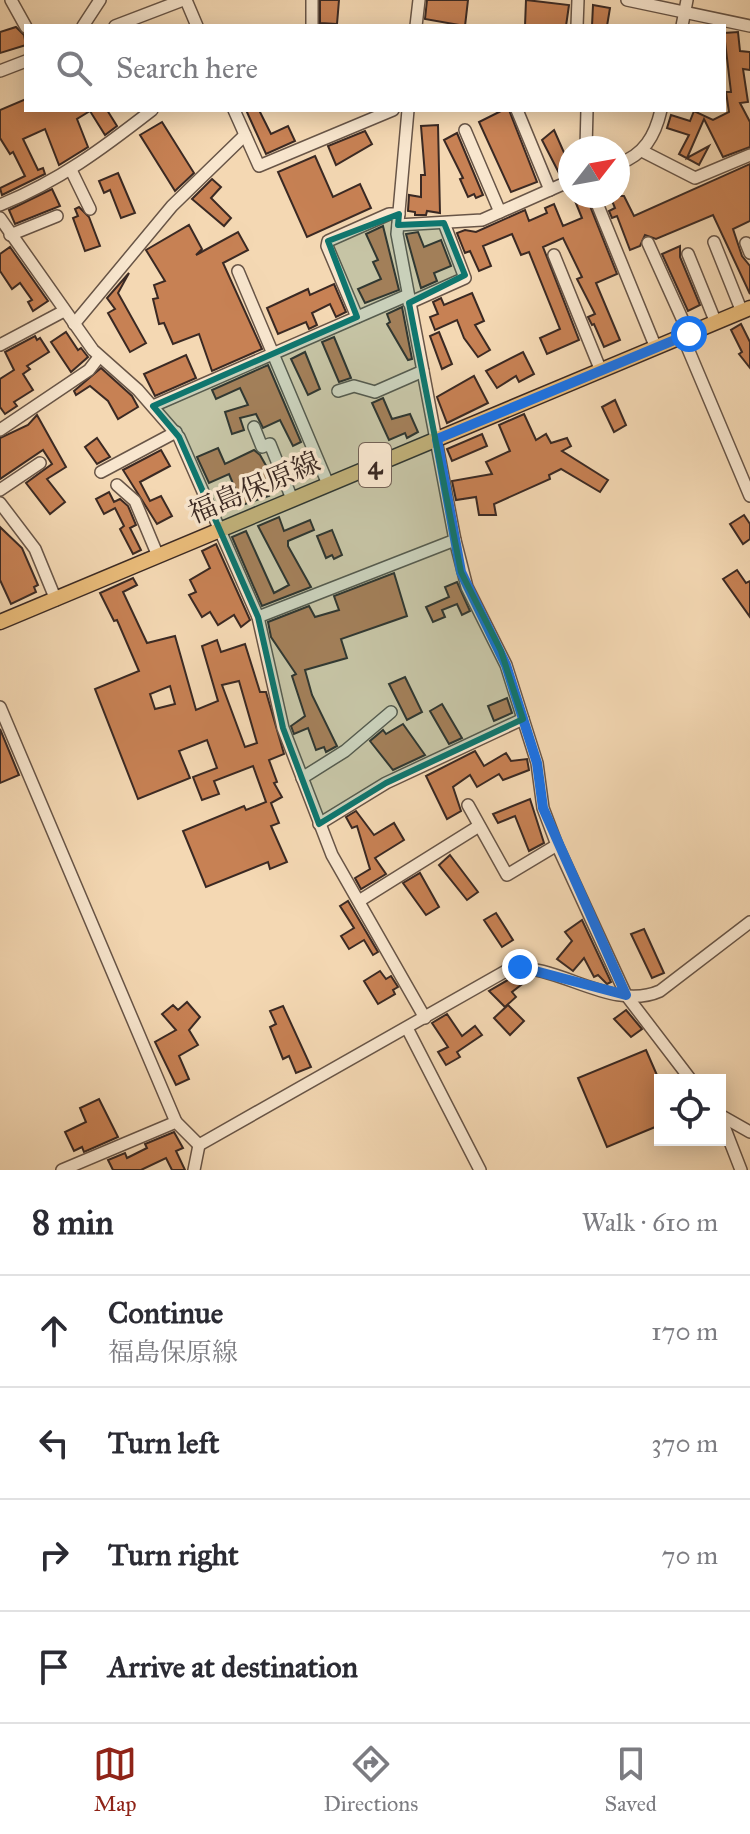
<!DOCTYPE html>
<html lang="en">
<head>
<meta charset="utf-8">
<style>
  :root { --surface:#fff; --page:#f7f7f7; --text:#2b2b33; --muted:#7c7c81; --line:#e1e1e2; --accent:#8f2418 }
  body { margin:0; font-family:"IM FELL Great Primer","Noto Serif JP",serif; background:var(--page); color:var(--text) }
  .controls { position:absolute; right:24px; bottom:24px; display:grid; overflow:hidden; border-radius:0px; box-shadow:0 4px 20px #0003 }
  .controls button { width:72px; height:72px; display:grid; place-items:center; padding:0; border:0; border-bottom:2px solid var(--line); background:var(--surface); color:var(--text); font:40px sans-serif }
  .compass { position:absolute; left:558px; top:136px; width:72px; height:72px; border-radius:50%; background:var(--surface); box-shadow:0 4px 20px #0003; rotate:59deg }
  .stop { position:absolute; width:24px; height:24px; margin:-18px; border:6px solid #1a73e8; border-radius:50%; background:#fff }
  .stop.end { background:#1a73e8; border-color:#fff; box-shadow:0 2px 8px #0008 }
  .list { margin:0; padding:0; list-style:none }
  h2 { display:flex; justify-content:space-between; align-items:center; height:104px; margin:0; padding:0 32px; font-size:34px }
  h2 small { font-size:26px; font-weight:400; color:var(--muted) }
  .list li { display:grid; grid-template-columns:52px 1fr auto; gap:24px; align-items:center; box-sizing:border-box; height:112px; padding:0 32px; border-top:2px solid var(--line) }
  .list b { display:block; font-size:30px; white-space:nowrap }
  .list p { margin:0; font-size:26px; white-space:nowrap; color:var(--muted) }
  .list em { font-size:26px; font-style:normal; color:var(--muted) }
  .icon { flex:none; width:44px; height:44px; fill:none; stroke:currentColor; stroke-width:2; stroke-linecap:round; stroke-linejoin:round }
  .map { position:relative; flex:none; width:750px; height:1170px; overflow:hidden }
  .search { position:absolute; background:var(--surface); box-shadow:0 4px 20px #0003; left:24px; right:24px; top:24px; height:88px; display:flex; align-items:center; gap:20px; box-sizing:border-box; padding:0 28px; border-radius:0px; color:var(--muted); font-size:30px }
  .sheet { height:552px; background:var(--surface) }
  nav { display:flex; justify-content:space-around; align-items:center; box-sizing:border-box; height:112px; border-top:2px solid var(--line); background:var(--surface); font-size:22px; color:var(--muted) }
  nav a { display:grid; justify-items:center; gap:4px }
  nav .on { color:var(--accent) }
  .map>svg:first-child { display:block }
  .building { fill:#c78154; stroke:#3a2923; stroke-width:2; fill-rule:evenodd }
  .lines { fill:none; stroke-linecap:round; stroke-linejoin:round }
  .minor-casing { stroke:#685547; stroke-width:14 }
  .major-casing { stroke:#3a2923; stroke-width:17 }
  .minor { stroke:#f8e6ce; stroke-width:11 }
  .major { stroke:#eabc7a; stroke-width:14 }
  .route { stroke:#1a73e8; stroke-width:10 }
  .marked { fill:#0f766e; fill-opacity:0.2; stroke:#0f766e; stroke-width:6; stroke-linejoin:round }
  .labels { text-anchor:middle; stroke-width:7; stroke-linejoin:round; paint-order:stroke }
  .shield { fill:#f8e6ce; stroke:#736256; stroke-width:2 }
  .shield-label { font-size:26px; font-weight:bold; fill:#3a2923 }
  .street-label { font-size:28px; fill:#3a2923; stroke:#f8e6ce }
</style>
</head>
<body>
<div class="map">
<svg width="750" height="1170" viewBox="0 0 750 1170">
  <rect width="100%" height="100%" fill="#f4d8b3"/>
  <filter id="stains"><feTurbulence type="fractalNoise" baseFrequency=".0025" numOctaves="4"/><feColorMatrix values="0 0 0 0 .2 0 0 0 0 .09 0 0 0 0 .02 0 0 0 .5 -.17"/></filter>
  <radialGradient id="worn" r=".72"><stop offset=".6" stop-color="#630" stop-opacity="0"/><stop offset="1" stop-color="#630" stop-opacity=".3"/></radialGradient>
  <g class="building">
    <polygon points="320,0 339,0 337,24 320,23"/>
    <polygon points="427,0 468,0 465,26 425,19"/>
    <polygon points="526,0 569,5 566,26 525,26"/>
    <polygon points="593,5 610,8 607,26 592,26"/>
    <polygon points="16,27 24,35 26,45 0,53 0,32"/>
    <polygon points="738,32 740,51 750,52 750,70 743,69 748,102 740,103 750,122 750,147 723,157 704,119 687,158 709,146 699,165 679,154 689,135 667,128 671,115 690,121 694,111 713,120 729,112 726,92 731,92 724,33"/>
    <polygon points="26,99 26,110 107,110 117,126 105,135 90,111 77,119 88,147 59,165 45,129 23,139 38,170 43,168 45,174 2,195 0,188 25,176 13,152 10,154 0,138 0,110"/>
    <polygon points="246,110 259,110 271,134 288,126 295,141 266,154"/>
    <polygon points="503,110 509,110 537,182 511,192 479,122"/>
    <polygon points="162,122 194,173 175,191 140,135"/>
    <polygon points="438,125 440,213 427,211 426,215 415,215 415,212 408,211 409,195 421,197 421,175 425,175 421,126"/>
    <polygon points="554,130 570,166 559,173 542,140"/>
    <polygon points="365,131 372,144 336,165 328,146"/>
    <polygon points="457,133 483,195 476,198 474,194 468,197 460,179 463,178 444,140"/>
    <polygon points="315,156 333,197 360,184 371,208 307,237 278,172"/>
    <polygon points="750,164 750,221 733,229 742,256 750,266 750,294 713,215 656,239 645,235 640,246 630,250 617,216 612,218 609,211 615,208 610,196 624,196 634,216"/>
    <polygon points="118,173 135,213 121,218 110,190 104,193 99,181"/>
    <polygon points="212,179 221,187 211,198 231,218 224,226 192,199"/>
    <polygon points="52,189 60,206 15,224 9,210"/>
    <polygon points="573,196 586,196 617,274 596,283 620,340 604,347 594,324 592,325 588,317 595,314 577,279 582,277 563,238 543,247 579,340 547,354 540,338 560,329 529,252 521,255 512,234 483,246 491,266 479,271 470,251 465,253 457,233 465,230 476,232 525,210 529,221 547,213 545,208 554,204 563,226 582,218"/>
    <polygon points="79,207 89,217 100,246 85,251 73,218 78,216 75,209"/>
    <polygon points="189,225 202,249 196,255 238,232 248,250 223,263 262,349 212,371 199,334 173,344 164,323 159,324 153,299 158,298 154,285 165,281 146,250"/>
    <polygon points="383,226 399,290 365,303 358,289 381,279 373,262 378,260 366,234"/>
    <polygon points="418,232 424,247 441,240 451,266 434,273 437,281 421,288 406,234"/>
    <polygon points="680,246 680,257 700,305 688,311 662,254"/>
    <polygon points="10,247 48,301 33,311 28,302 32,300 20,283 12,289 0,271 0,254"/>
    <polygon points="129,273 118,293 146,343 130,352 108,313 115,309 107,298"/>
    <polygon points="334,284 346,312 336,317 330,304 312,313 317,325 309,329 306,322 278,334 267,308 308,289 310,295"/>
    <polygon points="472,293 484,321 475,325 490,350 478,357 464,338 457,320 435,330 430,317 438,314 433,302 441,298 444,305"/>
    <polygon points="402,307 412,359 408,360 387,324 390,322 387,314"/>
    <polygon points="741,324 750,342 750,368 739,354 742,352 731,330"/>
    <polygon points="66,332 78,350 81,348 88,357 71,372 51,342"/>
    <polygon points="439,332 452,364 442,369 430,336"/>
    <polygon points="35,336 37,340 40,338 49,352 27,366 30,369 23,374 33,390 14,402 17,406 5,414 0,407 0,379 14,370 5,352"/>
    <polygon points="334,337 351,378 339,382 322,342"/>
    <polygon points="305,352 320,389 308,395 291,359"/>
    <polygon points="523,352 534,374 519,382 516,376 497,388 486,371"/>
    <polygon points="186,355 196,378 155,396 144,374"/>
    <polygon points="268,365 301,442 293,446 280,420 263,428 256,414 240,418 244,430 232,434 225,412 248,405 240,388 216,399 212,390"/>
    <polygon points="101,368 132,396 138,407 118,419 108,401 90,386 76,395 74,391"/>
    <polygon points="474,376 488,403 447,423 437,397"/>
    <polygon points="383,398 392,419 410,414 418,432 407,438 405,433 389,440 372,403"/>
    <polygon points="615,400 626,425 614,432 602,407"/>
    <polygon points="524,414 536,440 546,434 551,443 567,438 571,446 562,451 608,480 600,492 561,469 549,475 550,479 494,504 496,515 479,515 476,497 456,500 452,481 492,474 486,462 510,451 499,425"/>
    <polygon points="37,415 66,467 47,479 65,502 50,514 26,483 52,464 43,450 0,479 0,438 28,425"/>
    <polygon points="482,434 487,446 452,461 447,449"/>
    <polygon points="97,438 110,457 97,464 85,447"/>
    <polygon points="218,448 225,464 254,450 260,455 277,485 266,490 269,496 242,505 229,474 209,483 197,457"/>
    <polygon points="161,450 170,466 140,482 150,501 161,496 172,516 157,524 123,470"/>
    <polygon points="109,492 114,502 120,499 128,506 136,525 130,528 141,550 133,554 120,529 124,526 115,508 104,514 96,499"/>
    <polygon points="744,515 750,524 750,539 743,544 730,524"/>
    <polygon points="279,517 284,531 310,520 314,530 288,541 288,546 311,587 262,606 232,537 246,531 274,593 289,585 258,526"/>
    <polygon points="0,527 22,548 38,585 34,587 36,592 11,604 0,580"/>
    <polygon points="332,530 342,555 334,559 332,555 326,558 317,536"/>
    <polygon points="216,544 250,620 241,627 234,615 218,625 210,612 202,617 189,595 196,592 190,580 210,568 202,551"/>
    <polygon points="737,570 746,583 750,581 750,617 723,579"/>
    <polygon points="394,573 407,616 341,639 347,658 305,670 312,695 337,746 326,752 324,747 316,750 308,728 294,734 291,726 305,716 292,676 296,674 271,637 268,622 309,606 315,617 339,610 334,596"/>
    <path d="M133 578 137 585 123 592 147 643 175 636 196 710 218 701 202 646 217 640 221 652 245 644 260 692H266L284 754 269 760 277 782 274 783 282 797 271 803 279 823 271 826 287 862 270 869 268 862 206 887 183 831 244 806 246 810 266 802 253 766 214 781 219 794 202 800 193 777 217 768 207 740 179 751 190 778 138 799 95 689 139 671 117 620 114 621 100 593ZM239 681 257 743 245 747 222 685ZM170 686 175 704 155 709 150 694Z"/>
    <polygon points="457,582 470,611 462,615 457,604 442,610 445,617 433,622 426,607 449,597 445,587"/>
    <polygon points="405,677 422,712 407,720 389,684"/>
    <polygon points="507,698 512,713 494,721 488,706"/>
    <polygon points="442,704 462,738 449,744 430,711"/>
    <polygon points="403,724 425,755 393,770 370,741 383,730 386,734"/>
    <polygon points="0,729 19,775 0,783"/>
    <polygon points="475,751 484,766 506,753 511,761 527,759 529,770 503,780 499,774 477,787 470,775 453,787 461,811 447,819 426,776"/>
    <polygon points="530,799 544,843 529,851 515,816 498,823 493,814"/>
    <polygon points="356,811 374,835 394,823 404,840 375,858 386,874 361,889 355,878 370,869 357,826 352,828 346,817"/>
    <polygon points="450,855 478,892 467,900 439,865"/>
    <polygon points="420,873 439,907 426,915 403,883"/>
    <polygon points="348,901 378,952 373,955 364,940 349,949 341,936 354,928 340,906"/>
    <polygon points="496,913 513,940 502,947 484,920"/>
    <polygon points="582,920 611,982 607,984 598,975 594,977 584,958 573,971 557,959 572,941 565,932"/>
    <polygon points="644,929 664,973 652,978 631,934"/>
    <polygon points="380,971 386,979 391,976 398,987 393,990 395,994 378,1004 364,981"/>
    <polygon points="513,977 530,978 512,992 516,997 505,1007 489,991"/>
    <polygon points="187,1002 200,1017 189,1030 198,1045 179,1056 189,1079 176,1085 155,1042 176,1030 162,1014 173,1005 178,1010"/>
    <polygon points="508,1005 524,1021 510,1035 494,1018"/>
    <polygon points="283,1006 311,1067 296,1073 289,1056 283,1059 270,1027 276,1024 270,1011"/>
    <polygon points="626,1010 642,1029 631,1037 614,1019"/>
    <polygon points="447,1014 462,1036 475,1026 482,1035 457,1052 460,1057 446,1065 438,1052 448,1047 432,1023"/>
    <polygon points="646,1050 660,1082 660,1125 607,1147 578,1078"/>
    <polygon points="99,1099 118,1137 84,1152 82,1147 74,1151 65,1132 86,1122 80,1108"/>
    <polygon points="174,1132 183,1148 176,1151 185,1170 172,1170 166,1158 141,1170 113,1170 108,1160 125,1153 127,1158 147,1148 145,1144"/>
  </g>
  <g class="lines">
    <g class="minor-casing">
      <g id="minor">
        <polyline points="11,0 26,27"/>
        <polyline points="186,0 197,26"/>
        <polyline points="312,0 312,26"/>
        <polyline points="627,0 750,26"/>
        <polyline points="83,26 100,0"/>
        <polyline points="115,26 183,0"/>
        <polyline points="416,26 419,0"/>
        <polyline points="577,26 578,0"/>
        <polyline points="682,26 687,0"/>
        <polyline points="0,71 26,61"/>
        <polyline points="234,110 259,166 393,110"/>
        <polyline points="408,110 397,234 455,540"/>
        <polyline points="517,110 550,190"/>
        <polyline points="465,130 500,212"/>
        <polyline points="586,148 587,110"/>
        <polyline points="642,151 695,178 750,155"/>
        <path d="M618 164C644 155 655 136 661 110"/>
        <polyline points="71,170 90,209"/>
        <polyline points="594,196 656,348"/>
        <path d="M0 205C59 181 102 149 152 110"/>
        <polyline points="0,218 93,350 138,390 179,437 258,617 283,728 332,855 425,1018"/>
        <polyline points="398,225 482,220 570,181"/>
        <polyline points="10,235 57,216"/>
        <polyline points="714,242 742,312"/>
        <polyline points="648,243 689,334"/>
        <polyline points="746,243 750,253"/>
        <polyline points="688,254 716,323"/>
        <polyline points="554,255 601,371"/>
        <polyline points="238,271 328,484"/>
        <polyline points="409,303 465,278 444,223"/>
        <polyline points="357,317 327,246 328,241 389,214 399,214"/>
        <polyline points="74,324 172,206 245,135"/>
        <polyline points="683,337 750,496"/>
        <polyline points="0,345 64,311"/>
        <polyline points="338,391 354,386 375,392 423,371"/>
        <polyline points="153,406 408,295"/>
        <polyline points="254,427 262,447 270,444 292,499"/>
        <polyline points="0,430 89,370 99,357"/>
        <polyline points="101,472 176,432"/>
        <polyline points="117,485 135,501 158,556"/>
        <polyline points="0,490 40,463"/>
        <polyline points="0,503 35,549 56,600"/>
        <polyline points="258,617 455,540 467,587 506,665 537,763 543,808 557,845 626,995 691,1080"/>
        <polyline points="0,707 176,1122"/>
        <polyline points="302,778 345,751 391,712"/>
        <polyline points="468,805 507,875 557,845"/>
        <polyline points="319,824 386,783 523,719"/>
        <polyline points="359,901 479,826"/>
        <polyline points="407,1028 480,1170"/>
        <polyline points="720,1115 750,1132"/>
        <polyline points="720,1116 741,1170"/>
        <path d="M62 1170 176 1122 199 1145 511 968C559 964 613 1012 660 991L750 922"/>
        <polyline points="194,1170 199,1145"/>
      </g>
    </g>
    <g class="major-casing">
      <polyline id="major" points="0,622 750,308"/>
    </g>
    <use href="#minor" class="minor"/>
    <use href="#major" class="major"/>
  </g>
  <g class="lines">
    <polyline class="route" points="520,967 626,995 543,808 537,763 506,665 461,572 437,439 689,334"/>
  </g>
  <path class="marked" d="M399 214 398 225 444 223 465 275 409 303 461 572 501 651 523 719 386 783 319 824 283 728 258 617 179 437 153 406 357 317 328 241Z"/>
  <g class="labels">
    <rect class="shield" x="359" y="443" width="32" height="44" rx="6"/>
    <g class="shield-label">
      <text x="375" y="474">4</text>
    </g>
    <g class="street-label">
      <text transform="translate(254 487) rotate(-23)" y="10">福島保原線</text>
    </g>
  </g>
  <rect width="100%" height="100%" filter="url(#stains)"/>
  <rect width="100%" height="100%" fill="url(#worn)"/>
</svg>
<div class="controls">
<button><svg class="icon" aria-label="locate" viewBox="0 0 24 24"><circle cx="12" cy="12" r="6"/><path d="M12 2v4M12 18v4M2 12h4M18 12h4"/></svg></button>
</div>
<svg class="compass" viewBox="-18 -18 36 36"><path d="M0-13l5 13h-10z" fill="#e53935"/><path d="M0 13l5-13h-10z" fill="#7c7c81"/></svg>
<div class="stop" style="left:689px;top:334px"></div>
<div class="stop end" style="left:520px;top:967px"></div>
<div class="search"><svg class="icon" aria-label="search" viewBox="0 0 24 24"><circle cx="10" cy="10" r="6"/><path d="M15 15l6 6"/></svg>Search here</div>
</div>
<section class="sheet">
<h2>8 min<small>Walk · 610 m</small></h2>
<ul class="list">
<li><svg class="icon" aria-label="ahead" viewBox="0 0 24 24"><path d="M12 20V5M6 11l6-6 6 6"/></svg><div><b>Continue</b><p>福島保原線</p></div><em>170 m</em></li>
<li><svg class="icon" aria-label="left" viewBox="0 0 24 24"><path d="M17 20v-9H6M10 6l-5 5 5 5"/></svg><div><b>Turn left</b></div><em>370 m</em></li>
<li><svg class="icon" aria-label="right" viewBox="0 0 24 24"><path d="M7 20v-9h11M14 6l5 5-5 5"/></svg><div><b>Turn right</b></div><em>70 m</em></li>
<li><svg class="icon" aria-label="arrive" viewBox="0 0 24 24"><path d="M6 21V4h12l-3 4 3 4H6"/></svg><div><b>Arrive at destination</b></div></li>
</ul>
</section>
<nav>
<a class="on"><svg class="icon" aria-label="map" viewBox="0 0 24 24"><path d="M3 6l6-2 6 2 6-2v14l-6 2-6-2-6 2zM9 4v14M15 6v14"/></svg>Map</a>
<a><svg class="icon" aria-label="directions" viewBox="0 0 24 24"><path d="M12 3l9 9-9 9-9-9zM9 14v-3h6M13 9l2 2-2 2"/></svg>Directions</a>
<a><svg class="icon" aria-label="saved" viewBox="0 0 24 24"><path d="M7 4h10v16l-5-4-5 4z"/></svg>Saved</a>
</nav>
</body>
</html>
